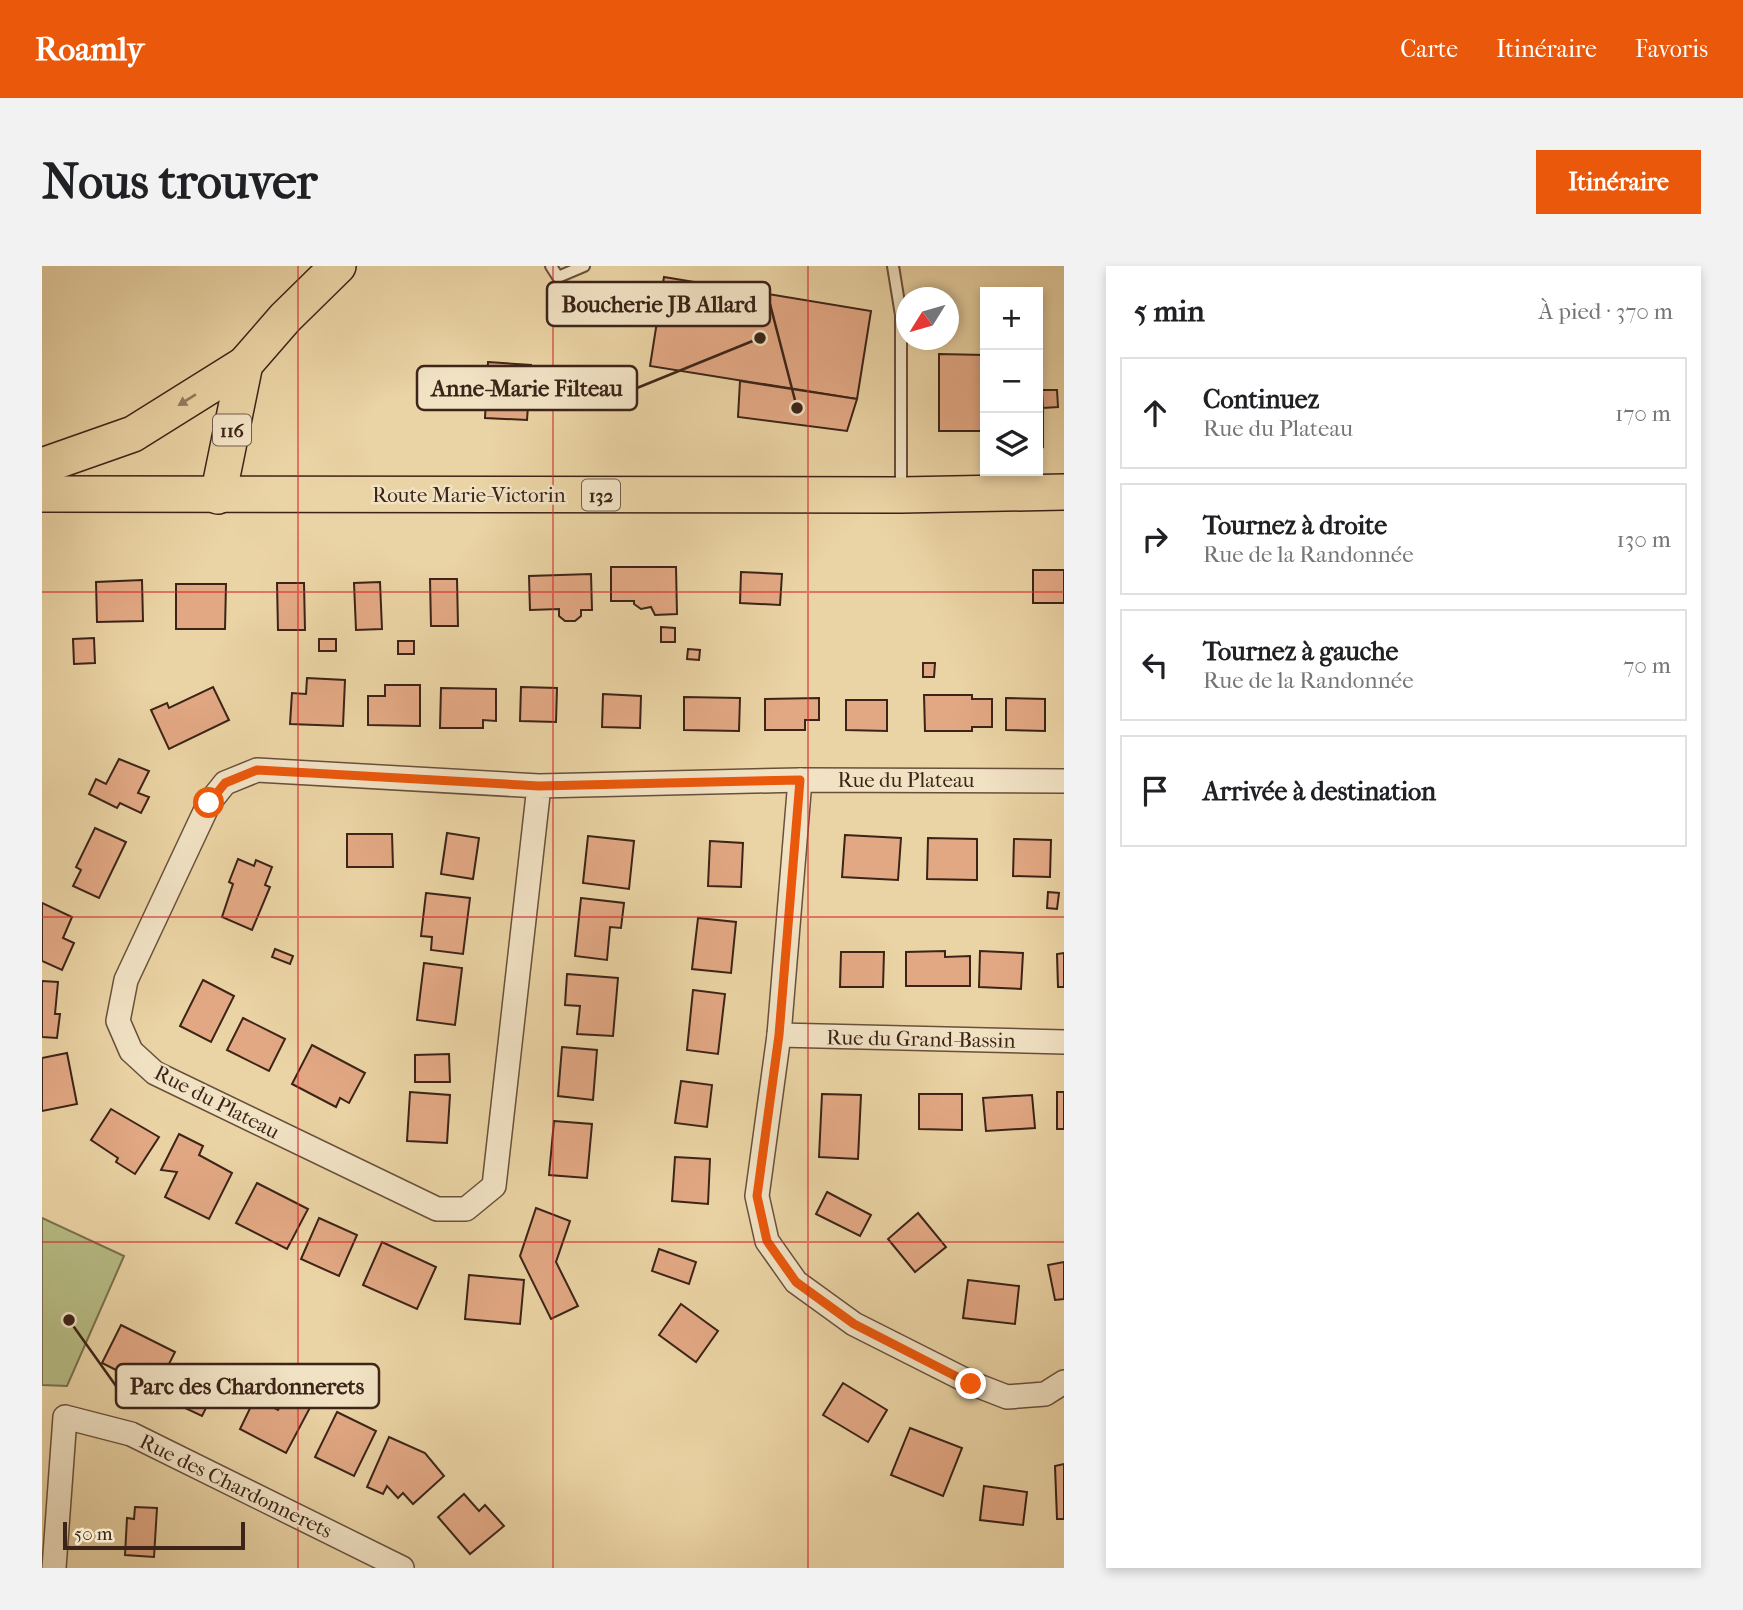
<!DOCTYPE html>
<html lang="fr">
<head>
<meta charset="utf-8">
<style>
  :root { --surface:#fff; --page:#f2f2f2; --text:#202124; --muted:#757577; --line:#e0e0e0; --accent:#ea580c }
  body { margin:0; font-family:"IM FELL French Canon",serif; background:var(--page); color:var(--text) }
  .controls { position:absolute; right:21px; top:21px; display:grid; overflow:hidden; border-radius:0px; box-shadow:0 4px 10px #0003 }
  .controls button { width:63px; height:63px; display:grid; place-items:center; padding:0; border:0; border-bottom:2px solid var(--line); background:var(--surface); color:var(--text); font:35px sans-serif }
  .compass { position:absolute; left:854px; top:21px; width:63px; height:63px; border-radius:50%; background:var(--surface); box-shadow:0 4px 10px #0003; rotate:233deg }
  .scale { position:absolute; left:21px; bottom:18px; width:182px; box-sizing:border-box; padding-left:7px; border:4px solid #3c2418; border-top:0; font-size:19px; line-height:24px; white-space:nowrap; color:#3c2418; -webkit-text-stroke:5px #f1e2c4; paint-order:stroke }
  .stop { position:absolute; width:21px; height:21px; margin:-16px; border:5px solid #ea580c; border-radius:50%; background:#fff }
  .stop.end { background:#ea580c; border-color:#fff; box-shadow:0 2px 7px #0008 }
  .list { margin:0; padding:0; list-style:none }
  h2 { display:flex; justify-content:space-between; align-items:center; height:91px; margin:0; padding:0 28px; font-size:30px }
  h2 small { font-size:23px; font-weight:400; color:var(--muted) }
  .list li { display:grid; grid-template-columns:46px 1fr auto; gap:21px; align-items:center; box-sizing:border-box; height:112px; margin:0 14px 14px; padding:0 14px; border:2px solid var(--line); border-radius:0px }
  .list b { display:block; font-size:26px; white-space:nowrap }
  .list p { margin:0; font-size:23px; white-space:nowrap; color:var(--muted) }
  .list em { font-size:23px; font-style:normal; color:var(--muted) }
  .icon { flex:none; width:38px; height:38px; fill:none; stroke:currentColor; stroke-width:2; stroke-linecap:round; stroke-linejoin:round }
  .map { position:relative; flex:none; width:1022px; height:1302px; overflow:hidden; border-radius:0px }
  header { display:flex; align-items:center; gap:42px; box-sizing:border-box; height:98px; padding:0 35px; background:var(--accent); color:#fff }
  header strong { font-size:33px }
  nav { display:flex; gap:38px; margin-inline-start:auto; font-size:24px }
  .intro { display:flex; align-items:center; justify-content:space-between; box-sizing:border-box; height:168px; padding:0 42px }
  h1 { margin:0; font-size:49px }
  .button { padding:18px 32px; border-radius:0px; background:var(--accent); color:#fff; font-size:24px; font-weight:700 }
  main { display:flex; gap:42px; padding:0 42px }
  aside { flex:1; background:var(--surface); border-radius:0px; box-shadow:0 4px 10px #0003 }
  .map>svg:first-child { display:block }
  .green { fill:#b7bc85; stroke:#7a704e; stroke-width:2 }
  .building { fill:#e2a884; stroke:#3c2418; stroke-width:2 }
  .lines { fill:none; stroke-linecap:round; stroke-linejoin:round }
  .service-casing { stroke:#68503b; stroke-width:14 }
  .minor-casing { stroke:#68503b; stroke-width:26 }
  .primary-casing { stroke:#3c2418; stroke-width:38 }
  .service { stroke:#f1e2c4; stroke-width:10 }
  .minor { stroke:#f1e2c4; stroke-width:23 }
  .primary { stroke:#ead3a4; stroke-width:35 }
  .oneway { fill:#937c5e }
  .route { stroke:#ea580c; stroke-width:9 }
  .grid { fill:none; stroke:#d62828; stroke-width:2; stroke-opacity:0.55 }
  .labels { text-anchor:middle; stroke-width:5; stroke-linejoin:round; paint-order:stroke }
  .shield { fill:#f1e2c4; stroke:#725d4c; stroke-width:2 }
  .shield-label { font-size:19px; font-weight:bold; fill:#3c2418 }
  .street-label { font-size:21px; fill:#3c2418; stroke:#f1e2c4 }
  .leader { fill:none; stroke:#3c2418; stroke-width:2.5 }
  .callout-dot { fill:#3c2418; stroke:#f1e2c4; stroke-width:2.5 }
  .callout { fill:#f1e2c4; stroke:#3c2418; stroke-width:2.5 }
  .callout-label { font-size:23px; text-anchor:middle; font-weight:bold; fill:#3c2418 }
</style>
</head>
<body>
<header>
<strong>Roamly</strong>
<nav><a>Carte</a><a>Itinéraire</a><a>Favoris</a></nav>
</header>
<div class="intro"><h1>Nous trouver</h1><a class="button">Itinéraire</a></div>
<main>
<div class="map">
<svg width="1022" height="1302" viewBox="0 0 1022 1302">
  <rect width="100%" height="100%" fill="#ead3a4"/>
  <filter id="stains"><feTurbulence type="fractalNoise" baseFrequency=".00286" numOctaves="4"/><feColorMatrix values="0 0 0 0 .2 0 0 0 0 .09 0 0 0 0 .02 0 0 0 .5 -.17"/></filter>
  <radialGradient id="worn" r=".72"><stop offset=".6" stop-color="#630" stop-opacity="0"/><stop offset="1" stop-color="#630" stop-opacity=".3"/></radialGradient>
  <polygon class="green" points="0,952 82,990 25,1120 0,1119"/>
  <g class="building">
    <polygon points="622,11 829,45 815,133 608,100"/>
    <polygon points="897,88 943,89 943,165 897,165"/>
    <polygon points="446,96 489,99 485,154 443,152"/>
    <polygon points="698,115 815,133 805,165 696,151"/>
    <polygon points="1000,124 1015,124 1016,141 1001,142"/>
    <polygon points="996,144 1001,144 1001,181 996,180"/>
    <polygon points="569,301 634,301 635,348 613,349 609,341 599,343 592,338 592,335 569,335"/>
    <rect x="991" y="304" width="31" height="33"/>
    <polygon points="699,306 740,308 738,339 698,337"/>
    <polygon points="549,308 550,344 539,344 539,350 533,355 523,355 517,350 517,343 488,344 487,310"/>
    <polygon points="388,313 415,313 416,360 389,360"/>
    <polygon points="100,314 101,355 55,356 54,316"/>
    <polygon points="338,316 340,363 314,364 312,317"/>
    <polygon points="235,317 262,317 263,364 236,364"/>
    <polygon points="134,318 184,318 183,363 134,363"/>
    <polygon points="619,361 633,362 633,376 619,376"/>
    <polygon points="52,372 53,397 32,398 31,373"/>
    <rect x="277" y="373" width="17" height="12"/>
    <rect x="356" y="375" width="16" height="13"/>
    <polygon points="646,383 658,384 657,394 645,393"/>
    <polygon points="881,397 893,397 892,411 881,411"/>
    <polygon points="265,412 303,414 301,460 248,458 250,427 264,428"/>
    <polygon points="343,419 378,419 378,460 326,459 326,430 343,430"/>
    <polygon points="171,421 187,454 127,483 109,444 125,437 127,442"/>
    <polygon points="479,421 515,422 514,456 478,455"/>
    <polygon points="399,422 454,423 454,455 441,454 441,462 398,462"/>
    <polygon points="561,428 599,430 598,462 560,461"/>
    <polygon points="882,429 930,429 930,433 950,433 950,461 930,461 930,465 883,465"/>
    <polygon points="642,431 698,432 697,465 642,464"/>
    <polygon points="777,432 777,454 763,454 763,464 723,464 723,433"/>
    <polygon points="964,432 1003,433 1003,465 964,464"/>
    <polygon points="804,434 845,434 845,465 804,464"/>
    <polygon points="77,493 107,505 96,527 107,531 99,547 78,537 75,542 47,528 54,513 64,518"/>
    <polygon points="53,562 84,576 57,632 31,620 39,604 34,601"/>
    <polygon points="405,567 437,572 431,613 399,608"/>
    <polygon points="305,568 350,568 351,601 305,601"/>
    <polygon points="803,569 859,572 856,614 800,611"/>
    <polygon points="546,570 592,575 587,623 541,617"/>
    <polygon points="886,572 935,573 935,614 885,613"/>
    <polygon points="972,573 1009,574 1008,611 971,610"/>
    <polygon points="668,575 701,577 699,621 666,620"/>
    <polygon points="196,593 212,600 214,594 230,601 223,619 228,621 210,664 180,651 191,618 187,616"/>
    <polygon points="1006,626 1017,627 1015,643 1005,642"/>
    <polygon points="384,627 428,632 421,688 389,684 390,671 379,670"/>
    <polygon points="539,632 582,637 579,662 568,661 565,694 533,690"/>
    <polygon points="0,637 30,651 21,672 32,677 20,704 0,695"/>
    <polygon points="656,652 694,656 689,707 650,703"/>
    <polygon points="233,683 251,690 248,698 230,691"/>
    <polygon points="903,685 903,691 928,690 928,720 864,720 864,686"/>
    <polygon points="938,685 981,687 979,723 937,721"/>
    <polygon points="799,686 842,686 841,721 798,721"/>
    <polygon points="1022,687 1022,721 1016,721 1015,688"/>
    <polygon points="382,697 420,702 413,759 375,754"/>
    <polygon points="525,708 576,712 571,770 535,768 538,740 523,739"/>
    <polygon points="161,714 192,730 169,776 138,760"/>
    <polygon points="0,715 16,716 13,748 18,748 15,772 0,771"/>
    <polygon points="651,724 683,728 676,788 645,784"/>
    <polygon points="201,752 243,773 227,805 185,784"/>
    <polygon points="270,779 323,807 307,837 298,832 294,841 250,818"/>
    <polygon points="520,781 555,784 551,834 516,830"/>
    <polygon points="25,787 35,838 0,845 0,792"/>
    <polygon points="407,788 408,816 373,816 373,789"/>
    <polygon points="639,815 670,819 665,861 633,857"/>
    <polygon points="368,826 408,829 405,877 365,875"/>
    <rect x="1015" y="826" width="7" height="37"/>
    <polygon points="780,828 819,829 816,893 777,891"/>
    <polygon points="877,828 920,828 920,864 877,863"/>
    <polygon points="990,829 993,862 944,865 941,832"/>
    <polygon points="69,843 117,871 93,908 74,896 76,892 49,874"/>
    <polygon points="512,855 550,858 545,912 507,909"/>
    <polygon points="137,868 161,880 157,889 190,907 167,953 123,931 135,906 119,904"/>
    <polygon points="633,891 668,893 666,938 630,935"/>
    <polygon points="215,917 266,943 245,983 194,957"/>
    <polygon points="785,926 829,949 818,970 774,948"/>
    <polygon points="494,942 528,955 514,996 536,1040 509,1053 478,990"/>
    <polygon points="876,947 904,981 873,1006 846,973"/>
    <polygon points="277,952 315,969 297,1010 259,993"/>
    <polygon points="340,976 394,1001 375,1043 321,1019"/>
    <polygon points="617,983 654,996 647,1018 610,1005"/>
    <polygon points="1022,996 1022,1033 1013,1034 1006,999"/>
    <polygon points="427,1009 482,1014 478,1058 423,1053"/>
    <polygon points="926,1014 977,1020 973,1058 921,1052"/>
    <polygon points="639,1038 676,1065 654,1096 617,1069"/>
    <polygon points="79,1059 133,1086 114,1124 60,1097"/>
    <polygon points="142,1102 176,1118 160,1150 126,1134"/>
    <polygon points="801,1117 845,1144 826,1176 781,1149"/>
    <polygon points="247,1124 271,1136 244,1187 198,1163 213,1132 236,1144"/>
    <polygon points="295,1146 334,1165 312,1210 273,1191"/>
    <polygon points="868,1162 920,1182 901,1230 849,1209"/>
    <polygon points="347,1171 383,1187 402,1210 371,1238 361,1227 356,1232 345,1220 341,1228 325,1221"/>
    <polygon points="1022,1198 1022,1253 1015,1253 1013,1200"/>
    <polygon points="942,1220 985,1226 981,1259 938,1254"/>
    <polygon points="422,1228 437,1245 443,1239 462,1260 428,1288 396,1251"/>
    <polygon points="93,1241 115,1242 112,1291 83,1289 85,1252 92,1253"/>
  </g>
  <g class="lines">
    <g class="service-casing">
      <g id="service">
        <polyline points="509,0 516,11 542,0"/>
        <polyline points="851,0 859,49 859,224"/>
      </g>
    </g>
    <g class="minor-casing">
      <g id="minor">
        <polyline points="758,514 737,769 715,930 725,975 754,1016 812,1058 929,1117 965,1131 1003,1128 1022,1116"/>
        <polyline points="497,520 452,920 424,943 395,943 113,807 89,785 76,755 84,714 167,537 183,517 215,504 497,520 758,514 1022,515"/>
        <polyline points="737,769 1022,776"/>
        <polyline points="12,1302 23,1151 89,1168 360,1302"/>
      </g>
    </g>
    <g class="primary-casing">
      <g id="primary">
        <polyline points="0,200 91,168 203,98"/>
        <polyline points="0,228 859,229 1022,226"/>
        <polyline points="176,230 203,98 243,52 296,0"/>
      </g>
    </g>
    <use href="#service" class="service"/>
    <use href="#minor" class="minor"/>
    <use href="#primary" class="primary"/>
  </g>
  <defs><path id="oneway-solid" d="M-6-.8H1V-3.2L6.5 0L1 3.2V.8H-6Z" transform="scale(1.75)"/></defs>
  <use class="oneway" href="#oneway-solid" transform="translate(145 134) rotate(148)"/>
  <g class="lines">
    <polyline class="route" points="167,537 183,517 215,504 497,520 758,514 737,769 715,930 725,975 754,1016 812,1058 929,1118"/>
  </g>
  <path class="grid" d="M256 0V1302M511 0V1302M766 0V1302M0 326H1022M0 651H1022M0 976H1022"/>
  <g class="labels">
    <g class="shield">
      <rect x="171" y="148.5" width="38" height="31" rx="5"/>
      <rect x="540" y="213.5" width="38" height="31" rx="5"/>
    </g>
    <g class="shield-label">
      <text x="190" y="171">116</text>
      <text x="559" y="236">132</text>
    </g>
    <g class="street-label">
      <text x="427" y="236">Route Marie-Victorin</text>
      <text x="864" y="521">Rue du Plateau</text>
      <text transform="translate(879 773) rotate(1)" y="7">Rue du Grand-Bassin</text>
      <text transform="translate(175 836) rotate(27)" y="7">Rue du Plateau</text>
      <text transform="translate(194 1220) rotate(26)" y="7">Rue des Chardonnerets</text>
    </g>
  </g>
  <path class="leader" d="M755 142L728 38M718 72L595 122M27 1054L74 1120"/>
  <g class="callout-dot">
    <circle cx="755" cy="142" r="7"/>
    <circle cx="718" cy="72" r="7"/>
    <circle cx="27" cy="1054" r="7"/>
  </g>
  <g class="callout">
    <rect x="505" y="16" width="223" height="44" rx="7"/>
    <rect x="375" y="100" width="220" height="44" rx="7"/>
    <rect x="74" y="1098" width="263" height="44" rx="7"/>
  </g>
  <g class="callout-label">
    <text x="617" y="46">Boucherie JB Allard</text>
    <text x="485" y="130">Anne-Marie Filteau</text>
    <text x="205" y="1128">Parc des Chardonnerets</text>
  </g>
  <rect width="100%" height="100%" filter="url(#stains)"/>
  <rect width="100%" height="100%" fill="url(#worn)"/>
</svg>
<div class="controls">
<button>+</button>
<button>−</button>
<button><svg class="icon" aria-label="layers" viewBox="0 0 24 24"><path d="M12 4l9 5-9 5-9-5zM3 14l9 5 9-5"/></svg></button>
</div>
<svg class="compass" viewBox="-18 -18 36 36"><path d="M0-13l5 13h-10z" fill="#e53935"/><path d="M0 13l5-13h-10z" fill="#757577"/></svg>
<div class="scale">50 m</div>
<div class="stop" style="left:167px;top:537px"></div>
<div class="stop end" style="left:929px;top:1118px"></div>
</div>
<aside>
<h2>5 min<small>À pied · 370 m</small></h2>
<ul class="list">
<li><svg class="icon" aria-label="ahead" viewBox="0 0 24 24"><path d="M12 20V5M6 11l6-6 6 6"/></svg><div><b>Continuez</b><p>Rue du Plateau</p></div><em>170 m</em></li>
<li><svg class="icon" aria-label="right" viewBox="0 0 24 24"><path d="M7 20v-9h11M14 6l5 5-5 5"/></svg><div><b>Tournez à droite</b><p>Rue de la Randonnée</p></div><em>130 m</em></li>
<li><svg class="icon" aria-label="left" viewBox="0 0 24 24"><path d="M17 20v-9H6M10 6l-5 5 5 5"/></svg><div><b>Tournez à gauche</b><p>Rue de la Randonnée</p></div><em>70 m</em></li>
<li><svg class="icon" aria-label="arrive" viewBox="0 0 24 24"><path d="M6 21V4h12l-3 4 3 4H6"/></svg><div><b>Arrivée à destination</b></div></li>
</ul>
</aside>
</main>
</body>
</html>
